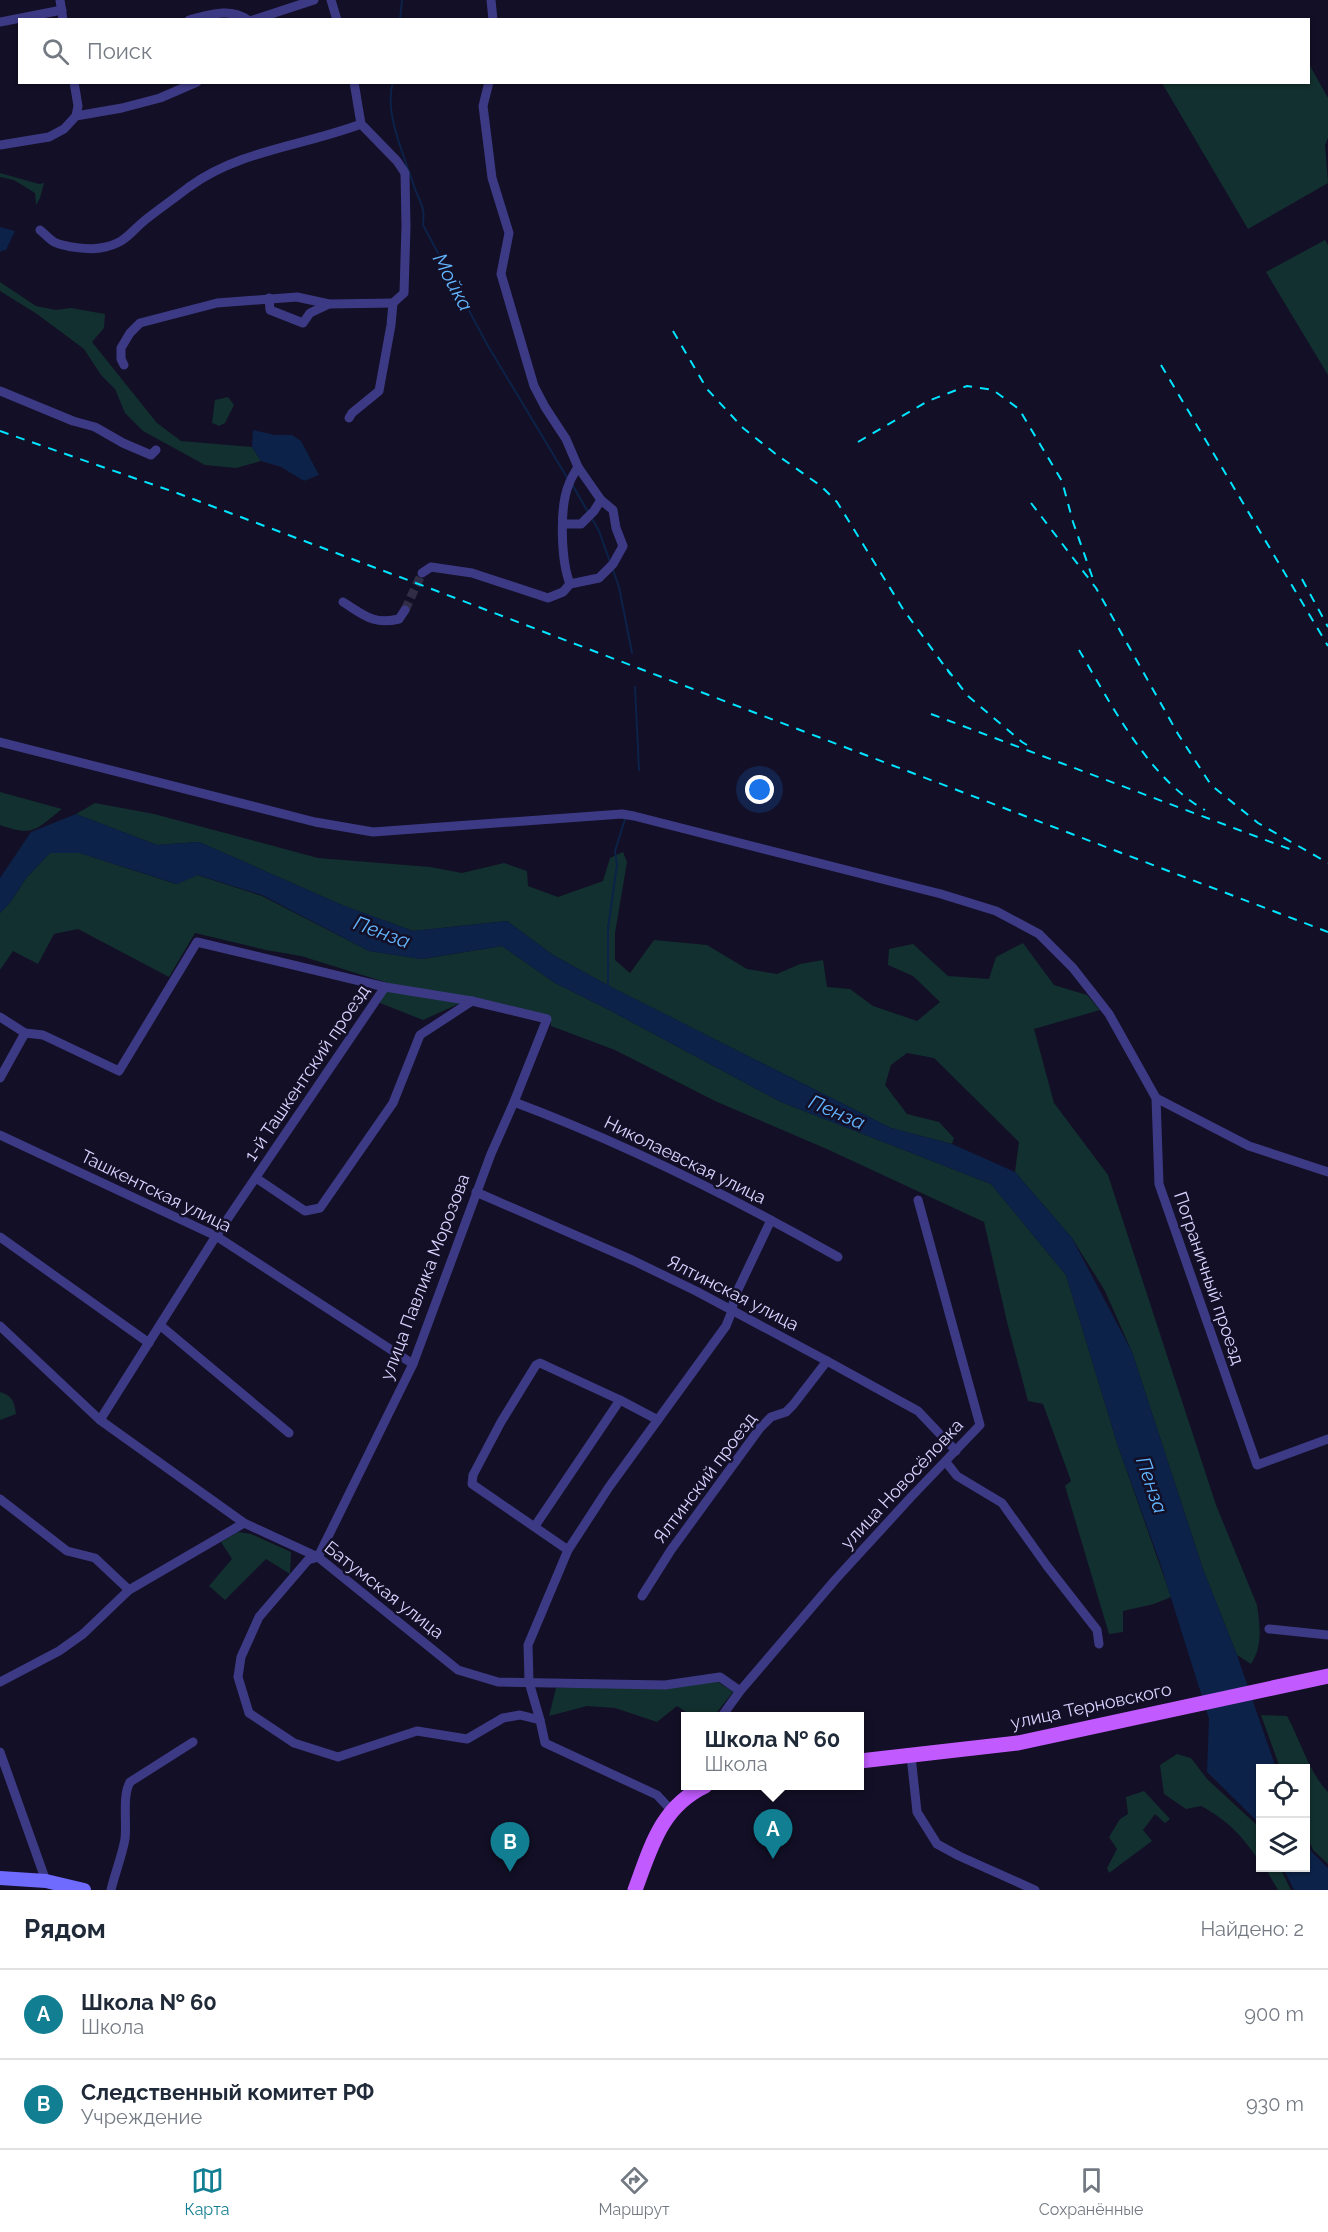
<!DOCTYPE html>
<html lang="ru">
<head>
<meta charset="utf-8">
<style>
  :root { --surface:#fff; --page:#f2f2f3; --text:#1f2937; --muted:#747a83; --line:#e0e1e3; --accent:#117e91 }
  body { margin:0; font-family:Raleway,sans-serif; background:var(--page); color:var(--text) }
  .controls { position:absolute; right:18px; bottom:18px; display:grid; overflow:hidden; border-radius:0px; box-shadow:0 2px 4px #0004 }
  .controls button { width:54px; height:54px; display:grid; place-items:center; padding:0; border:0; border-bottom:2px solid var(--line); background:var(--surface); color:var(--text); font:30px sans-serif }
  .you { position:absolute; left:760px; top:790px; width:21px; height:21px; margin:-15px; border:4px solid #fff; border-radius:50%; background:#1a73e8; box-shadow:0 0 0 9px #1a73e833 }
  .badge { display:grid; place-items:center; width:39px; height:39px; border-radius:50%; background:var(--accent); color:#fff; font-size:20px; font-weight:700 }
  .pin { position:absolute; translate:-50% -50px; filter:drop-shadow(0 2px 3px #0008) }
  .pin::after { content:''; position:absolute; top:32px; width:21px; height:18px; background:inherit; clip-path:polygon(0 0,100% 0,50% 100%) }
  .popup { position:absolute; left:681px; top:1712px; width:183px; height:78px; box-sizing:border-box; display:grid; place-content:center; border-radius:0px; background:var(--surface); filter:drop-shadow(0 2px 4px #0005); font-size:20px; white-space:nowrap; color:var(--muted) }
  .popup b { font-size:22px; color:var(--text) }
  .popup::after { content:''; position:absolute; left:50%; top:100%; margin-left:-12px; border:12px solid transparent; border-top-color:var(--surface) }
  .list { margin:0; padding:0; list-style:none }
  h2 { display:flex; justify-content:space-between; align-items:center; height:78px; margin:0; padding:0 24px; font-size:26px }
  h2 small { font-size:20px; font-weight:400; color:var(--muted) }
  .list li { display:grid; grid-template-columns:39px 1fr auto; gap:18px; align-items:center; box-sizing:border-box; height:90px; padding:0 24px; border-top:2px solid var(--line) }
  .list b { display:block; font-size:22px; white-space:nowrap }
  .list p { margin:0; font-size:20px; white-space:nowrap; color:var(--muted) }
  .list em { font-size:20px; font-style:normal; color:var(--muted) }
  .icon { flex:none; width:33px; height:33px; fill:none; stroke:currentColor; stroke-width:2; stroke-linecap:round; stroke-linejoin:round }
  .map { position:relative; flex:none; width:1328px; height:1890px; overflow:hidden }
  .search { position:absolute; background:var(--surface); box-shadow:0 2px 4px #0004; left:18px; right:18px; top:18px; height:66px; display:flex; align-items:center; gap:15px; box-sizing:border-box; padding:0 21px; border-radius:0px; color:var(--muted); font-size:22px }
  .sheet { height:258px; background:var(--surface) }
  nav { display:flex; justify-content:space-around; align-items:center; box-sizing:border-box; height:84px; border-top:2px solid var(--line); background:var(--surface); font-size:16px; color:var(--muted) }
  nav a { display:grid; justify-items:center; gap:3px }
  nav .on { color:var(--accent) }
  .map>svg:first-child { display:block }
  .green { fill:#12302f }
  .water { fill:#0c2248 }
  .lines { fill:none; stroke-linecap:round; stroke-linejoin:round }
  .stream { stroke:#0c2248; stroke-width:2 }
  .street-tunnel { stroke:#312d47; stroke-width:9; stroke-dasharray:9 4.5; stroke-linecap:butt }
  .street { stroke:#3d3a85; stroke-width:9 }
  .secondary { stroke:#6f6bff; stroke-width:14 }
  .primary { stroke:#c25bff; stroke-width:15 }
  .rail { stroke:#00e5ff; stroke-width:2; stroke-dasharray:9 8; stroke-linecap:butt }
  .labels { text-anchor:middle; stroke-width:5; stroke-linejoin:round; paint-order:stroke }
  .street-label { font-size:18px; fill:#d9d4ff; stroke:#130f26 }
  .water-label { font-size:20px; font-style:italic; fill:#62b6ff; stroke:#130f26 }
</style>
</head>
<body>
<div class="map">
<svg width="1328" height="1890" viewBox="0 0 1328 1890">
  <rect width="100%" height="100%" fill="#130f26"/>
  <g class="green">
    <polygon points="1309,64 1328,98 1328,138 1325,145 1328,183 1248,229 1162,83 1308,82"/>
    <polygon points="0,173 39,184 44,183 40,198 36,205 35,193 14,180 0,177"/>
    <polygon points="1325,240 1328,245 1328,375 1266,272"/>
    <polygon points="0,282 36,306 56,310 71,308 105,314 104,328 92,342 157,423 181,441 252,447 261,461 236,468 205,465 143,431 125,413 115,389 101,375 84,349 37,314 0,291"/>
    <polygon points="228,397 234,405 225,423 219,426 212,423 215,400"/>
    <path d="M0 792 62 809C35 830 34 837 0 825Z"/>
    <path d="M95 803 154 814 318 858 430 867 462 873 504 863 527 871 528 886 558 897 603 881 610 858 623 852 627 862 615 933V960L630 973 654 940 707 945 747 969 777 974 800 964 823 960 827 987 850 989 873 1006 917 1021 940 1002 913 976 888 965 889 949 913 944 948 976 989 979 996 957 1023 943 1054 985 1087 995 1100 1010 1034 1029 1054 1103 1108 1175 1216 1505 1257 1605C1260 1625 1263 1646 1251 1664L1237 1655 1203 1569 1132 1352 1105 1291 1072 1238 1015 1172 1019 1142 934 1058 907 1053 891 1065 885 1085 907 1114 939 1122 954 1138 952 1144 891 1128 613 988 553 955 507 921 413 931 342 905 199 842 157 845 76 814Z"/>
    <polygon points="50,853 80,853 176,884 197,875 262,896 369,951 422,959 502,946 555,983 611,1011 781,1102 991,1184 1066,1275 1117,1443 1171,1597 1154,1604 1123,1611 1123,1632 1109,1634 1065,1486 1071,1481 1043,1404 1028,1401 1008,1326 984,1222 829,1150 715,1101 615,1050 551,1026 550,1016 474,997 423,1020 380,1003 388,983 301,956 266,950 195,933 169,977 78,929 54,934 38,964 13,951 0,970 0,913 9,904 27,877"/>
    <path d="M0 1392C13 1396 14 1402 16 1414L0 1420Z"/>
    <polygon points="238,1532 251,1534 291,1552 290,1574 266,1559 225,1600 209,1586 232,1559 221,1542"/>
    <polygon points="718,1682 733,1692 714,1716 692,1716 677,1706 657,1722 615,1708 587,1706 549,1716 556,1688"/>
    <path d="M1261 1715 1287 1716C1301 1741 1308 1771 1328 1792V1864L1313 1850 1306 1833V1768H1280Z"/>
    <path d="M1177 1754 1191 1758 1207 1779 1260 1828V1862C1242 1836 1229 1821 1201 1806L1186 1809 1164 1794 1160 1765Z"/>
    <polygon points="1144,1791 1170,1819 1165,1823 1155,1814 1143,1830 1152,1841 1109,1873 1107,1868 1117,1849 1109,1837 1120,1819 1128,1814 1126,1797"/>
    <polygon points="1265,1868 1280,1868 1291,1890 1278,1890"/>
  </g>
  <g class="water">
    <polygon points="0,227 15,231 6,250 1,251 0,253"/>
    <polygon points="253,430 275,435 292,435 301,441 319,475 304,481 281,467 261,461 252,447"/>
    <polygon points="76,814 157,845 199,842 342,905 413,931 507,921 553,955 613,988 891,1128 952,1144 1015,1172 1072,1238 1132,1352 1203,1569 1237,1655 1276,1768 1260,1768 1260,1824 1207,1772 1209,1719 1160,1563 1117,1443 1066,1275 991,1184 781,1102 611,1011 555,983 502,946 421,959 369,951 262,895 198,875 177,884 80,853 50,853 27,877 9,904 0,913 0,878 31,832"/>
    <polygon points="1306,1839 1311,1851 1328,1868 1328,1890 1294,1890 1283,1868 1306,1868"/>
  </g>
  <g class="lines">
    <g class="stream">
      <polyline points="400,20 402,0"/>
      <path d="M393 82C383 112 406 160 415 189 421 205 425 206 423 225L488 346 568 479"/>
      <polyline points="573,486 588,512"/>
      <polyline points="591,517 599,531 610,562"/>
      <polyline points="613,570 619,587 632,653"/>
      <polyline points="635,687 639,770"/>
      <polyline points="608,988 608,928 617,865 615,851 626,816"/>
    </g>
    <polyline class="street-tunnel" points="405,610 422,573"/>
    <g class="street">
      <polyline points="60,0 63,20"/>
      <polyline points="331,0 337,20"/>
      <polyline points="491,0 493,20"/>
      <path d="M189 20C209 15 230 7 248 20"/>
      <polyline points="253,20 314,0"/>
      <polyline points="0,22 62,10"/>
      <polyline points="74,82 78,106 76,116"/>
      <polyline points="354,82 361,124 397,161 405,173 406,226 404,293 393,303"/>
      <path d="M489 82 483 106 492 178 509 233 501 274 534 386 545 407 566 439 578 467C575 472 571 478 569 484 559 507 561 561 570 584"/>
      <polyline points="0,145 49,137 64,129 76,116 122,108 160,98 197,82"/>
      <path d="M40 230C45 234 49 239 54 242 65 247 88 250 100 248 127 244 130 231 149 217 162 207 176 197 189 187 240 150 303 146 361 124"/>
      <polyline points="269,298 270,310 303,323 310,313 329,304"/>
      <polyline points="124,365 121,359 121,348 130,333 140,323 217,303 297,297 329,304 393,303"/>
      <polyline points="0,391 73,421 95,427 123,443 151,455 156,450"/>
      <polyline points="349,418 352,413 379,391 391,325 393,303"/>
      <polyline points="564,524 581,524 594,511 601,500"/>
      <polyline points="422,573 431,567 472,573 548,598 563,592 570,584 599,578 613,564 623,546 616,528 613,510 601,500 578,467"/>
      <path d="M343 602C364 615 373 625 399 619L405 610"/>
      <polyline points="0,742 315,822 373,832 622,814 634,816 941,894 996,911 1039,934 1073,968 1109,1014 1156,1098 1159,1184 1257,1465 1328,1439"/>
      <polyline points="0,1017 25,1033"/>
      <polyline points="0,1078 25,1033 43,1035 119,1071 197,942 385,987 472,1001 547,1019 514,1102 491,1154 413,1364 318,1557 308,1560 259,1617 241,1657 238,1677 249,1713 294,1743 338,1757 417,1731 467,1739 503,1718 520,1715 540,1720 545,1743 657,1795 671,1810"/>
      <polyline points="1156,1098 1249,1146 1328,1172"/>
      <path d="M514 1102C626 1144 734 1198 838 1257"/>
      <polyline points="0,1135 216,1236 413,1364"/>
      <polyline points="256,1178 305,1211 320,1208 393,1103 420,1035 472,1001"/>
      <polyline points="476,1192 632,1260 696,1291 827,1361 918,1411 956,1451"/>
      <polyline points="0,1237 149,1343"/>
      <polyline points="0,1326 100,1420 244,1523 318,1557 458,1670 498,1682 665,1685 720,1677 740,1691"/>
      <polyline points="161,1326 289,1433"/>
      <polyline points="100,1420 216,1236 385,987"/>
      <polyline points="946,1462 957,1476 1002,1503 1047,1566 1097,1630 1099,1644"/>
      <polyline points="0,1499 67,1551 95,1558 129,1590"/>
      <polyline points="535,1526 620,1400"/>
      <polyline points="568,1550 472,1484 473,1475 501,1422 536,1365 540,1363 620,1400 658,1420"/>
      <polyline points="642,1596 671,1550 760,1428 771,1417 786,1412 793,1405 827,1361"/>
      <polyline points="1269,1629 1328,1635"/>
      <polyline points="0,1682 59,1651 83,1634 129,1590 244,1523"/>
      <polyline points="722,1716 740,1691 835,1580 911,1497 980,1425 918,1200"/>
      <polyline points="540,1720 529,1682 528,1645 568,1550 609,1487 726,1326 732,1311 734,1298 771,1220"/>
      <polyline points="0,1752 46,1881"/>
      <polyline points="911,1756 917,1812 937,1844 959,1856 1035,1890"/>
      <path d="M111 1890C115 1873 122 1856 125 1839 127 1821 122 1796 130 1782L193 1742"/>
    </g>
    <polyline class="secondary" points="0,1878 46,1881 84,1890"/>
    <g class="primary">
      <polyline points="860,1761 1018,1743 1328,1676"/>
      <path d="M635 1890C651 1847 661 1807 705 1786"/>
    </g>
    <g class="rail">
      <polyline points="673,331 707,389 743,428 777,455 821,486 837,502 903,609 951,675"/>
      <polyline points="1161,365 1328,646"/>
      <polyline points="0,431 177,493 429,588 1328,932"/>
      <polyline points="858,442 928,401 967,386 993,390 1019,409 1062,481 1073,522 1093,579"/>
      <polyline points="1031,503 1096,588 1178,734 1211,785 1258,823 1328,863"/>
      <polyline points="1302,579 1328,627"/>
      <path d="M1079 650C1111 704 1149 779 1205 810"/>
      <polyline points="947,669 968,696 1022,742 1027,745"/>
      <polyline points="931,714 1292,850"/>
    </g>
  </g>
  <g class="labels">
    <g class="street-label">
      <text transform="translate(307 1073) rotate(-56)" y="6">1-й Ташкентский проезд</text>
      <text transform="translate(685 1160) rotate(26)" y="6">Николаевская улица</text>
      <text transform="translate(156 1191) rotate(26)" y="6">Ташкентская улица</text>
      <text transform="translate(425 1277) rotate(-69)" y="6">улица Павлика Морозова</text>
      <text transform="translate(1209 1278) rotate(71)" y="6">Пограничный проезд</text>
      <text transform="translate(733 1293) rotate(27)" y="6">Ялтинская улица</text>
      <text transform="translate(705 1478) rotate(-53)" y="6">Ялтинский проезд</text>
      <text transform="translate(902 1484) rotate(-47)" y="6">улица Новосёловка</text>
      <text transform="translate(384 1590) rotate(38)" y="6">Батумская улица</text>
      <text transform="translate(1091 1706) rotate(-12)" y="6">улица Терновского</text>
    </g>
    <g class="water-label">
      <text transform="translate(453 282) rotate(62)" y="7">Мойка</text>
      <text transform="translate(382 932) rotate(20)" y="7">Пенза</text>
      <text transform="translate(837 1112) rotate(23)" y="7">Пенза</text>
      <text transform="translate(1152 1485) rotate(71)" y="7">Пенза</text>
    </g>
  </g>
</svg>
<div class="controls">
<button><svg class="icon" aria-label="locate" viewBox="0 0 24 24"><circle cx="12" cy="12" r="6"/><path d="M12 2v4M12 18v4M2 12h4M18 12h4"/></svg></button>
<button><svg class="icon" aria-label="layers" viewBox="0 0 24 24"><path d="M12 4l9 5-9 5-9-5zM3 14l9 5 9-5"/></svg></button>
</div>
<div class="you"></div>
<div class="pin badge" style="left:773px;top:1859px">A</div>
<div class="popup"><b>Школа № 60</b>Школа</div>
<div class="pin badge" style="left:510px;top:1872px">B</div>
<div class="search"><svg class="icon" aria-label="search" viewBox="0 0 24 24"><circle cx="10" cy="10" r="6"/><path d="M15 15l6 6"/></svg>Поиск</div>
</div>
<section class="sheet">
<h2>Рядом<small>Найдено: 2</small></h2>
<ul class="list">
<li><span class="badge">A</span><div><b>Школа № 60</b><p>Школа</p></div><em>900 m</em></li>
<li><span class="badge">B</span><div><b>Следственный комитет РФ</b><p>Учреждение</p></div><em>930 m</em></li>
</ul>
</section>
<nav>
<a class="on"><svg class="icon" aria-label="map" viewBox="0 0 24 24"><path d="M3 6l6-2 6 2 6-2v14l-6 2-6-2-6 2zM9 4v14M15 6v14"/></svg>Карта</a>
<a><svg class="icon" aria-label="directions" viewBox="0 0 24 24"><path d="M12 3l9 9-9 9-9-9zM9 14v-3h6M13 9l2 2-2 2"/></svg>Маршрут</a>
<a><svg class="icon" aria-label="saved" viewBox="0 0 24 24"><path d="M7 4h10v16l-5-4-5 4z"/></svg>Сохранённые</a>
</nav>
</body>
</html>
